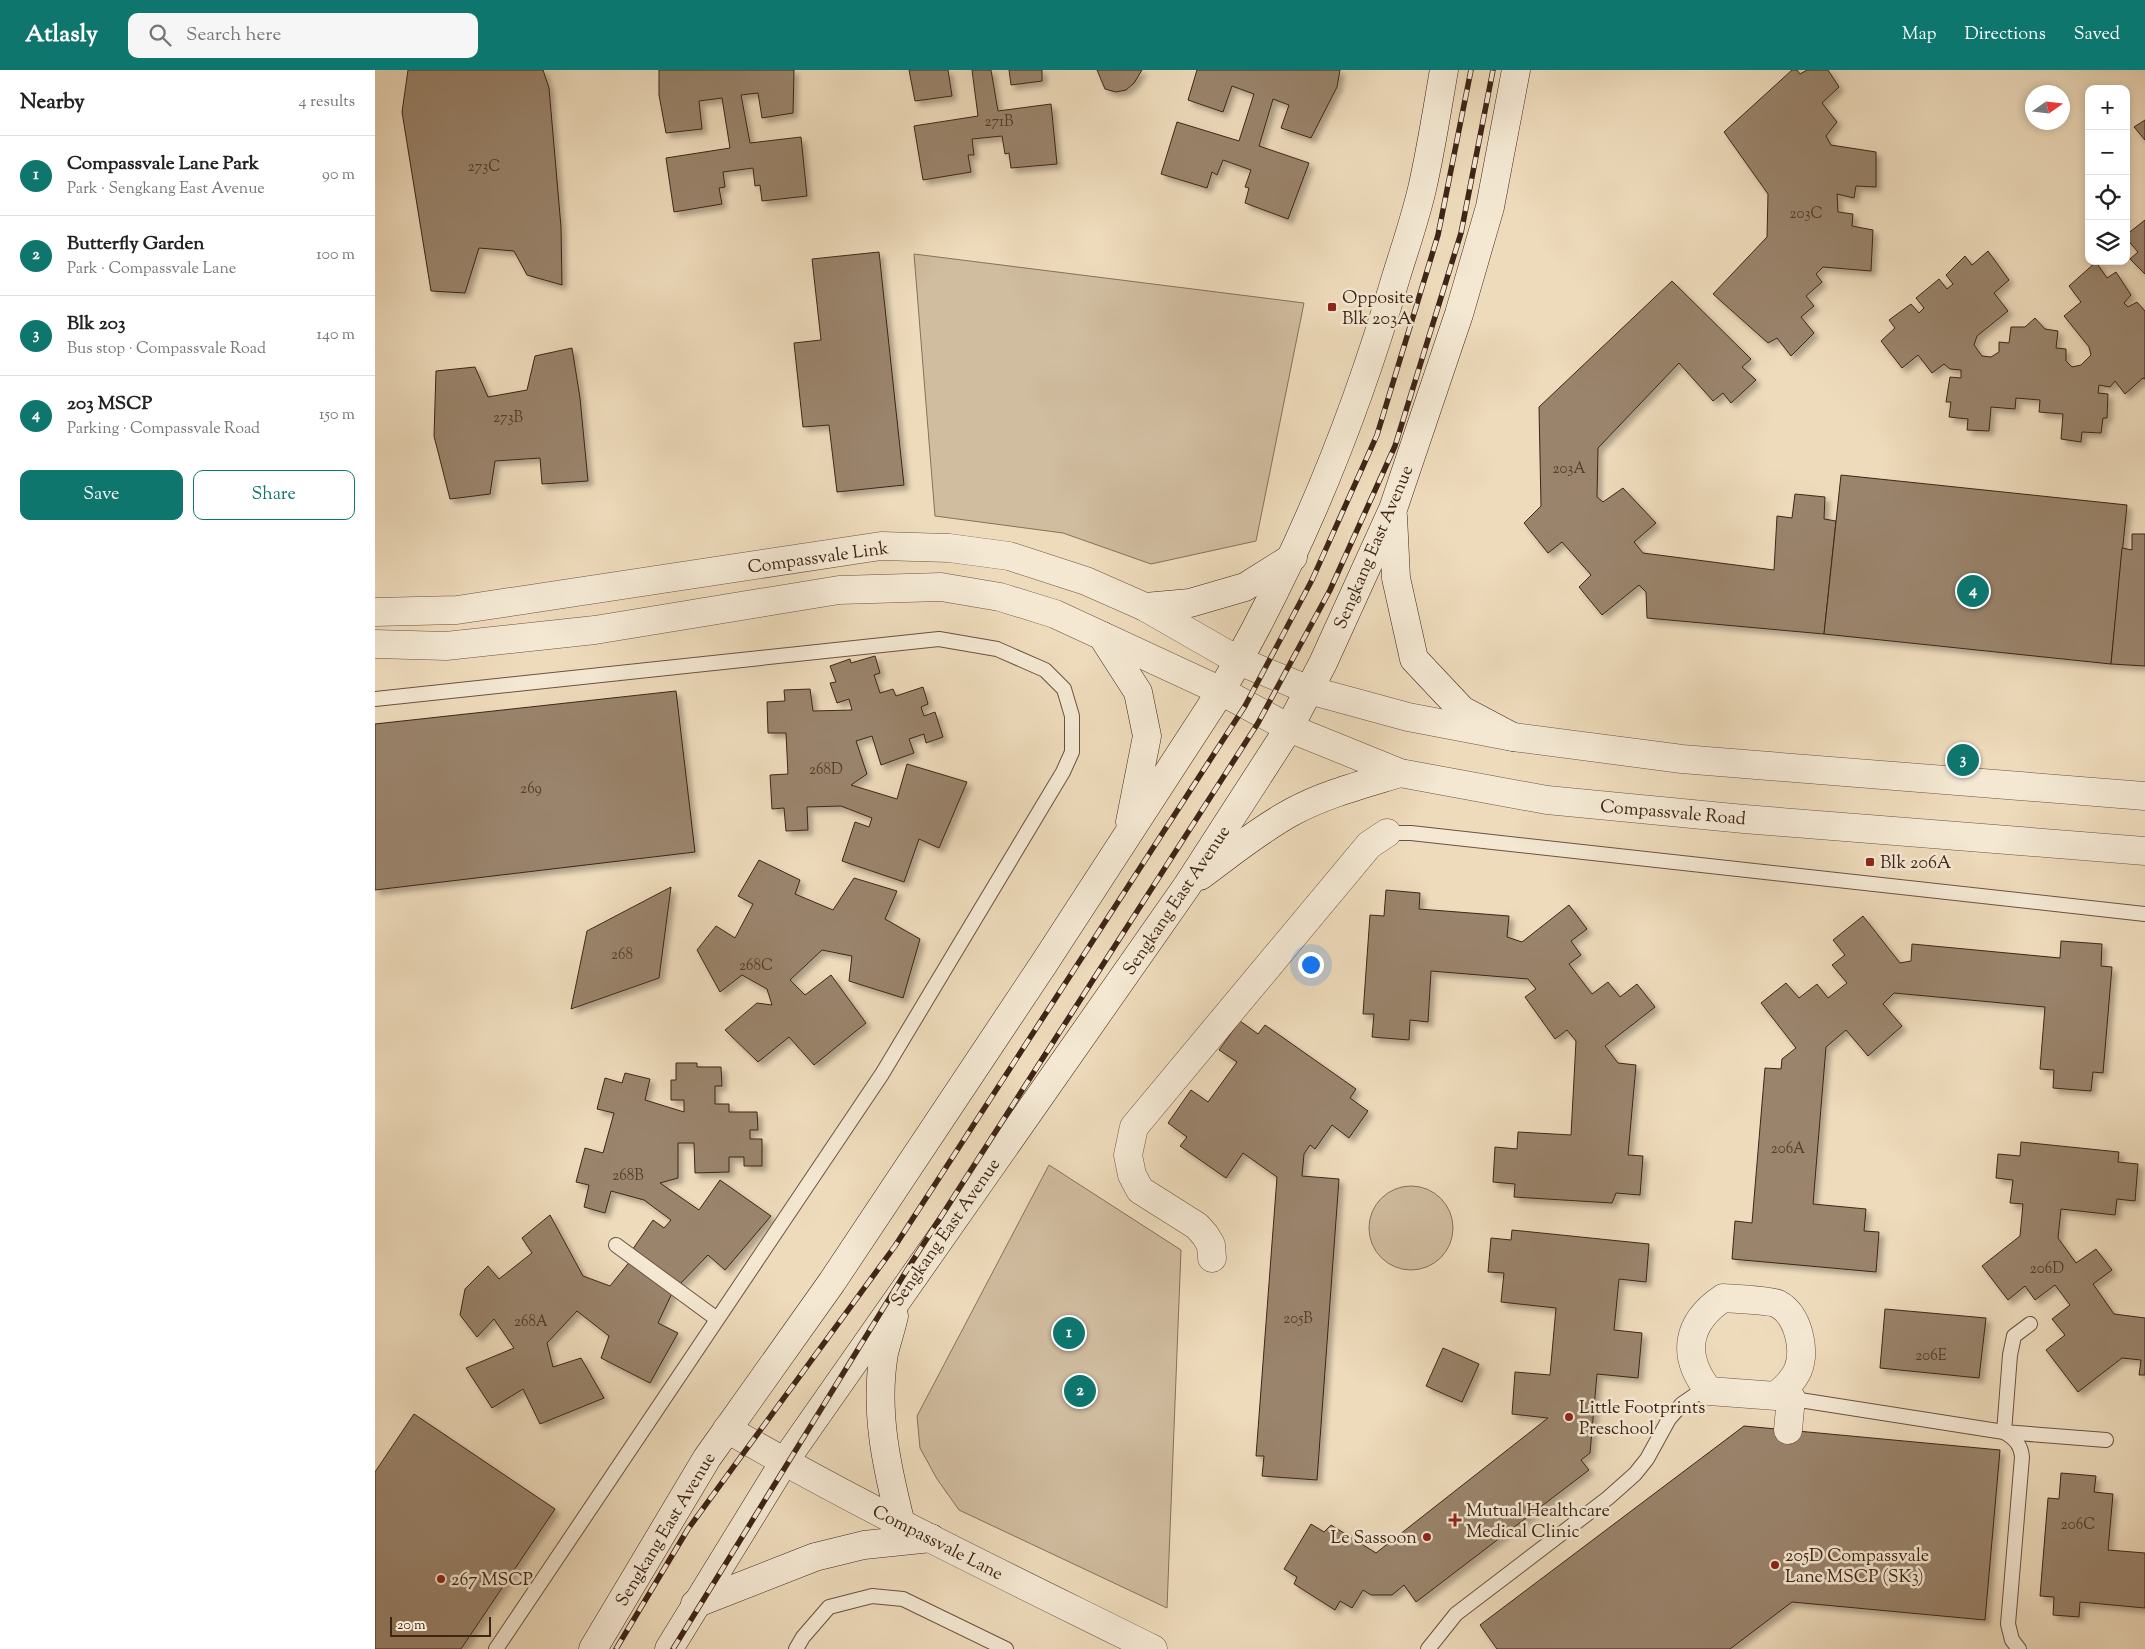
<!DOCTYPE html>
<html lang="en">
<head>
<meta charset="utf-8">
<style>
  :root { --surface:#fff; --page:#f6f6f6; --text:#222; --muted:#767676; --line:#e0e0e0; --accent:#0f766e }
  body { margin:0; font-family:"Sorts Mill Goudy",serif; background:var(--page); color:var(--text) }
  .controls { position:absolute; right:15px; top:15px; display:grid; overflow:hidden; border-radius:10px; box-shadow:0 2px 8px #0003 }
  .controls button { width:45px; height:45px; display:grid; place-items:center; padding:0; border:0; border-bottom:1px solid var(--line); background:var(--surface); color:var(--text); font:25px sans-serif }
  .compass { position:absolute; left:1650px; top:15px; width:45px; height:45px; border-radius:50%; background:var(--surface); box-shadow:0 2px 8px #0003; rotate:76deg }
  .scale { position:absolute; left:15px; bottom:12px; width:101px; box-sizing:border-box; padding-left:5px; border:2px solid #3f2517; border-top:0; font-size:14px; line-height:18px; white-space:nowrap; color:#3f2517; -webkit-text-stroke:4px #f4e8d3; paint-order:stroke }
  .you { position:absolute; left:935px; top:894px; width:18px; height:18px; margin:-12px; border:4px solid #fff; border-radius:50%; background:#1a73e8; box-shadow:0 0 0 8px #1a73e833 }
  .badge { display:grid; place-items:center; width:32px; height:32px; border-radius:50%; background:var(--accent); color:#fff; font-size:16px; font-weight:700 }
  .pin { position:absolute; translate:-50% -50%; border:2px solid #fff; box-shadow:0 1px 5px #0006 }
  .list { margin:0; padding:0; list-style:none }
  h2 { display:flex; justify-content:space-between; align-items:center; height:65px; margin:0; padding:0 20px; font-size:21px }
  h2 small { font-size:16px; font-weight:400; color:var(--muted) }
  .list li { display:grid; grid-template-columns:32px 1fr auto; gap:15px; align-items:center; box-sizing:border-box; height:80px; padding:0 20px; border-top:1px solid var(--line) }
  .list b { display:block; font-size:19px; white-space:nowrap }
  .list p { margin:0; font-size:16px; white-space:nowrap; color:var(--muted) }
  .list em { font-size:16px; font-style:normal; color:var(--muted) }
  .actions { display:flex; gap:10px; padding:15px 20px }
  .actions a { flex:1; padding:11px 0; border:1px solid var(--accent); border-radius:10px; text-align:center; font-size:18px; color:var(--accent) }
  .actions .main { background:var(--accent); color:#fff }
  .icon { flex:none; width:28px; height:28px; fill:none; stroke:currentColor; stroke-width:2; stroke-linecap:round; stroke-linejoin:round }
  .map { position:relative; flex:none; width:1770px; height:1579px; overflow:hidden }
  header { display:flex; align-items:center; gap:30px; box-sizing:border-box; height:70px; padding:0 25px; background:var(--accent); color:#fff }
  header strong { font-size:24px }
  nav { display:flex; gap:28px; margin-inline-start:auto; font-size:18px }
  .search { width:350px; height:45px; background:var(--page); display:flex; align-items:center; gap:12px; box-sizing:border-box; padding:0 18px; border-radius:10px; color:var(--muted); font-size:19px }
  main { display:flex }
  aside { flex:1; background:var(--surface) }
  .map>svg:first-child { display:block }
  .green { fill:#d0bc9f; stroke:#88705b }
  .building { fill:#9a846c; stroke:#3f2517; filter:url(#shadow) }
  .lines { fill:none; stroke-linecap:round; stroke-linejoin:round }
  .service-casing { stroke:#6b5240; stroke-width:16 }
  .minor-casing { stroke:#6b5240; stroke-width:29 }
  .tertiary-casing { stroke:#6b5240; stroke-width:29 }
  .secondary-casing { stroke:#3f2517; stroke-width:29 }
  .service { stroke:#f4e8d3; stroke-width:14 }
  .minor { stroke:#f4e8d3; stroke-width:28 }
  .tertiary { stroke:#f4e8d3; stroke-width:28 }
  .secondary { stroke:#f4e8d3; stroke-width:28 }
  .rail-casing { stroke:#3f2517; stroke-width:5.5 }
  .rail { stroke:#f4e8d3; stroke-width:4; stroke-dasharray:11; stroke-linecap:butt }
  .poi-dot { fill:#8f2418; stroke:#f4e8d3; stroke-width:2 }
  .labels { text-anchor:middle; stroke-width:5; stroke-linejoin:round; paint-order:stroke }
  .number-label { font-size:15px; fill:#563d2c }
  .poi-label { font-size:18px; fill:#3f2517; stroke:#f4e8d3; text-anchor:start }
  .street-label { font-size:18px; fill:#3f2517; stroke:#f4e8d3 }
</style>
</head>
<body>
<header>
<strong>Atlasly</strong>
<div class="search"><svg class="icon" aria-label="search" viewBox="0 0 24 24"><circle cx="10" cy="10" r="6"/><path d="M15 15l6 6"/></svg>Search here</div>
<nav><a>Map</a><a>Directions</a><a>Saved</a></nav>
</header>
<main>
<aside>
<h2>Nearby<small>4 results</small></h2>
<ul class="list">
<li><span class="badge">1</span><div><b>Compassvale Lane Park</b><p>Park · Sengkang East Avenue</p></div><em>90 m</em></li>
<li><span class="badge">2</span><div><b>Butterfly Garden</b><p>Park · Compassvale Lane</p></div><em>100 m</em></li>
<li><span class="badge">3</span><div><b>Blk 203</b><p>Bus stop · Compassvale Road</p></div><em>140 m</em></li>
<li><span class="badge">4</span><div><b>203 MSCP</b><p>Parking · Compassvale Road</p></div><em>150 m</em></li>
</ul>
<div class="actions"><a class="main">Save</a><a>Share</a></div>
</aside>
<div class="map">
<svg width="1770" height="1579" viewBox="0 0 1770 1579">
  <defs>
    <filter id="shadow"><feDropShadow dx="4.5" dy="4.5" stdDeviation="2.5" flood-color="#0004"/></filter>
  </defs>
  <rect width="100%" height="100%" fill="#eedbbb"/>
  <filter id="stains"><feTurbulence type="fractalNoise" baseFrequency=".004" numOctaves="4"/><feColorMatrix values="0 0 0 0 .2 0 0 0 0 .09 0 0 0 0 .02 0 0 0 .5 -.17"/></filter>
  <radialGradient id="worn" r=".72"><stop offset=".6" stop-color="#630" stop-opacity="0"/><stop offset="1" stop-color="#630" stop-opacity=".3"/></radialGradient>
  <g class="green">
    <polygon points="539,184 929,233 881,471 776,494 688,463 560,446"/>
    <polygon points="674,1095 806,1180 792,1538 584,1440 562,1409 545,1378 542,1346"/>
    <circle cx="1036" cy="1158" r="42"/>
  </g>
  <g class="building">
    <polygon points="33,0 168,0 174,18 186,157 187,215 152,205 139,181 104,178 90,223 56,221 27,42"/>
    <polygon points="284,0 419,0 418,43 387,48 383,23 366,25 375,73 426,67 432,126 387,131 385,115 380,116 378,98 348,102 350,117 344,118 347,134 299,142 291,88 355,78 347,28 324,31 327,59 291,63 284,25"/>
    <polygon points="534,0 573,0 577,26 540,31"/>
    <polygon points="597,0 616,0 623,41 676,34 682,94 636,98 634,83 630,84 627,66 597,69 599,85 593,85 596,102 548,110 539,56 603,46"/>
    <polygon points="634,0 667,0 667,11 636,15"/>
    <polygon points="722,0 767,0 759,13 751,20 741,22 730,19"/>
    <polygon points="822,0 965,0 962,17 936,68 906,58 914,35 898,29 884,76 934,93 913,149 870,133 874,118 870,117 876,100 848,90 842,105 837,102 832,118 786,104 802,52 864,71 879,24 857,16 848,42 813,30"/>
    <polygon points="1417,0 1422,0 1425,4 1432,0 1453,0 1464,17 1447,33 1462,52 1451,66 1456,75 1501,82 1501,117 1481,116 1479,128 1462,124 1463,142 1478,144 1477,156 1498,160 1496,201 1448,197 1441,204 1447,212 1431,226 1439,236 1426,247 1439,263 1416,286 1402,268 1393,273 1338,224 1392,167 1393,124 1349,62"/>
    <polygon points="1770,50 1770,70 1759,57"/>
    <polygon points="1770,150 1770,204 1755,189 1763,182 1751,168 1751,165"/>
    <polygon points="1613,181 1634,210 1619,223 1633,241 1602,266 1599,275 1607,286 1616,287 1624,282 1624,272 1634,273 1636,257 1650,257 1660,248 1670,259 1683,261 1681,278 1691,279 1691,291 1697,297 1706,295 1716,285 1714,277 1689,246 1706,232 1694,216 1721,192 1732,208 1741,202 1756,225 1749,233 1753,237 1762,232 1770,241 1770,309 1768,308 1750,324 1740,311 1735,317 1724,315 1723,323 1733,324 1732,348 1728,348 1726,363 1707,362 1706,372 1686,369 1688,344 1664,342 1665,330 1641,328 1640,339 1616,337 1614,361 1592,360 1593,349 1574,347 1576,332 1571,332 1575,307 1586,308 1586,300 1575,299 1569,294 1557,303 1543,285 1527,298 1506,271 1520,258 1514,250 1536,234 1544,243 1549,238 1541,228 1564,209 1572,219 1578,214 1571,205 1590,186 1597,195"/>
    <polygon points="504,182 529,415 462,422 454,355 428,357 419,273 446,270 437,189"/>
    <polygon points="1297,211 1376,289 1367,297 1381,310 1356,333 1348,323 1338,331 1304,293 1223,378 1222,427 1228,432 1248,418 1281,453 1259,472 1268,483 1399,500 1402,446 1417,448 1420,424 1450,427 1449,449 1461,451 1449,564 1272,548 1271,522 1264,515 1227,545 1204,517 1216,505 1187,472 1173,483 1149,453 1166,436 1164,337"/>
    <polygon points="197,278 205,328 213,411 167,414 165,388 120,391 115,424 75,429 59,366 61,301 100,297 113,327 152,320 160,286"/>
    <polygon points="1466,405 1752,435 1736,594 1449,564"/>
    <polygon points="1757,464 1770,464 1770,596 1736,594 1747,478 1757,480"/>
    <polygon points="500,586 505,603 499,605 505,623 518,619 521,626 548,617 553,634 546,637 549,646 560,642 568,667 551,673 549,664 534,669 539,683 506,695 497,666 481,671 492,704 476,715 522,729 532,694 592,712 564,778 544,769 529,812 467,791 480,752 494,757 497,748 466,736 432,737 433,760 411,761 409,738 397,739 395,705 413,704 411,663 393,663 392,632 410,631 409,620 435,619 438,641 477,640 474,629 462,633 455,613 461,612 455,596 475,589 476,593"/>
    <polygon points="301,621 320,782 0,820 0,654"/>
    <polygon points="384,790 425,810 420,824 458,840 479,808 522,821 510,849 545,869 528,928 474,911 477,886 447,880 415,910 430,925 456,905 491,953 439,995 414,967 383,992 350,960 382,933 397,935 392,919 367,905 345,922 322,880 341,856 360,868 378,834 363,826"/>
    <polygon points="296,817 284,908 196,939 212,861"/>
    <polygon points="1011,820 1045,823 1044,839 1134,846 1132,867 1147,872 1194,835 1212,859 1196,871 1206,885 1194,894 1217,924 1233,912 1245,927 1262,914 1280,937 1230,976 1243,993 1261,995 1253,1085 1268,1086 1265,1125 1241,1123 1237,1133 1139,1127 1140,1114 1118,1112 1120,1077 1142,1079 1143,1062 1196,1065 1201,971 1192,960 1180,969 1150,927 1161,919 1153,909 1056,901 1053,952 1035,950 1034,970 997,967 999,944 988,944 995,845 1009,846"/>
    <polygon points="1488,846 1525,893 1536,891 1537,874 1685,888 1686,871 1727,874 1726,896 1737,897 1728,1003 1718,1002 1716,1021 1678,1018 1679,1000 1665,999 1670,937 1519,923 1508,934 1527,956 1493,986 1471,960 1451,977 1438,1134 1491,1139 1489,1161 1504,1162 1501,1202 1357,1189 1360,1151 1377,1153 1390,998 1406,999 1407,989 1421,978 1386,933 1411,913 1424,928 1442,914 1453,928 1472,913 1457,895 1470,885 1458,870"/>
    <polygon points="865,951 883,964 890,955 981,1019 975,1028 993,1041 974,1068 957,1055 940,1079 935,1075 929,1084 927,1106 964,1109 942,1410 887,1406 889,1386 881,1386 902,1107 868,1083 851,1108 805,1076 812,1067 793,1053 816,1020 833,1032 862,992 844,980"/>
    <polygon points="301,993 322,993 322,997 346,997 347,1016 340,1016 340,1034 354,1034 354,1042 382,1042 383,1060 375,1060 375,1069 387,1069 387,1096 369,1096 369,1087 354,1087 354,1102 320,1103 319,1073 303,1073 303,1108 285,1113 324,1140 345,1110 396,1146 350,1200 333,1185 302,1217 255,1183 278,1150 289,1158 296,1150 269,1130 236,1121 230,1143 209,1137 214,1115 201,1112 210,1078 228,1083 239,1043 222,1039 230,1008 247,1013 250,1003 275,1009 270,1030 309,1042 309,1030 296,1030 296,1010 301,1010"/>
    <polygon points="1646,1072 1744,1082 1743,1092 1763,1094 1760,1131 1742,1129 1740,1145 1686,1139 1683,1168 1701,1193 1721,1179 1737,1200 1718,1214 1739,1244 1770,1248 1770,1305 1764,1305 1766,1290 1747,1288 1703,1322 1671,1280 1690,1265 1677,1249 1695,1235 1680,1215 1660,1230 1650,1216 1633,1230 1607,1196 1645,1166 1648,1134 1635,1133 1638,1110 1621,1108 1623,1084 1645,1086"/>
    <polygon points="175,1145 208,1206 235,1216 256,1190 298,1221 283,1253 303,1263 275,1313 226,1288 234,1266 202,1241 172,1273 178,1297 206,1288 229,1328 165,1354 148,1319 117,1338 91,1298 139,1278 119,1249 102,1267 85,1245 90,1219 113,1196 124,1209 157,1183 147,1168"/>
    <polygon points="1137,1160 1274,1174 1271,1212 1244,1209 1239,1260 1267,1263 1263,1308 1222,1304 1215,1383 1206,1390 1214,1400 1041,1532 1029,1515 1017,1525 996,1525 988,1520 977,1538 965,1531 960,1540 919,1514 922,1507 909,1499 936,1454 949,1462 956,1455 1001,1483 1173,1348 1137,1344 1140,1302 1175,1305 1181,1238 1126,1232 1129,1203 1113,1202 1116,1168 1136,1170"/>
    <polygon points="1510,1239 1611,1248 1604,1308 1505,1298"/>
    <polygon points="1068,1278 1104,1294 1087,1332 1051,1316"/>
    <polygon points="39,1344 180,1439 86,1579 0,1579 0,1402"/>
    <polygon points="1369,1356 1625,1380 1610,1550 1417,1532 1355,1579 1122,1579 1105,1555"/>
    <polygon points="1686,1403 1721,1406 1719,1422 1738,1424 1733,1480 1770,1483 1770,1538 1705,1532 1704,1547 1678,1545 1679,1527 1665,1526 1673,1428 1684,1429"/>
  </g>
  <g class="lines">
    <g class="service-casing">
      <g id="service">
        <polyline points="0,629 564,569 622,579 670,600 689,619 697,646 697,682 688,702 507,1004 121,1579"/>
        <polyline points="1012,763 1036,763 1770,844"/>
        <polyline points="241,1175 342,1249"/>
        <polyline points="1655,1254 1639,1266 1635,1285 1629,1362 1731,1370"/>
        <path d="M1412 1328 1629 1362C1640 1368 1646 1375 1647 1387L1633 1554 1637 1570 1644 1579"/>
        <polyline points="421,1579 428,1567 454,1537 497,1526 528,1529 631,1579"/>
        <polyline points="1053,1579 1081,1544 1233,1428 1260,1404 1272,1389 1294,1349 1307,1334 1320,1325 1334,1321"/>
      </g>
    </g>
    <g class="minor-casing">
      <g id="minor">
        <polyline points="0,542 82,540 506,476 574,478 634,486 711,511 770,537 864,591"/>
        <polyline points="0,574 71,576 220,560 464,520 566,517 625,527 680,544 846,621"/>
        <polyline points="837,1188 836,1175 830,1165 822,1156 765,1120 757,1105 753,1085 759,1057 994,775 1012,763"/>
        <path d="M1348 1228C1359 1229 1395 1230 1403 1234 1423 1245 1431 1279 1423 1300 1418 1311 1410 1318 1401 1326L1334 1321C1306 1286 1311 1253 1348 1228Z"/>
        <path d="M352 1359C490 1439 635 1508 778 1579"/>
        <polyline points="1413,1360 1416,1328"/>
      </g>
    </g>
    <g class="tertiary-casing">
      <g id="tertiary">
        <polyline points="864,591 934,620 1033,647 1138,667 1307,689 1770,726"/>
        <polyline points="846,621 914,658 1025,703 1172,730 1369,749 1770,781"/>
      </g>
    </g>
    <g class="secondary-casing">
      <g id="secondary">
        <polyline points="1018,446 1021,508 1039,589 1087,640 1138,667"/>
        <polyline points="770,537 815,533 870,517 918,487"/>
        <polyline points="727,566 763,622 772,666 755,752"/>
        <path d="M825 806C855 784 884 760 917 742 950 724 989 714 1025 703"/>
        <path d="M519 1246C516 1259 512 1271 509 1283 499 1341 512 1398 526 1454"/>
        <polyline points="320,1534 440,1487 489,1475 556,1468"/>
        <path d="M218 1579 332 1388 457 1212 670 892 846 621C922 491 979 351 1021 207 1030 178 1040 149 1047 119 1056 80 1062 40 1069 0"/>
        <polyline points="294,1579 409,1392 812,816 914,658 948,593 1018,439 1084,244 1115,137 1141,0"/>
      </g>
    </g>
    <use href="#service" class="service"/>
    <use href="#minor" class="minor"/>
    <use href="#tertiary" class="tertiary"/>
    <use href="#secondary" class="secondary"/>
    <g class="rail-casing">
      <g id="rail">
        <polyline points="241,1579 313,1459 520,1176 870,636 937,510 1002,365 1063,165 1096,0"/>
        <polyline points="298,1579 535,1195 883,653 955,520 1020,376 1086,163 1118,0"/>
      </g>
    </g>
    <use href="#rail" class="rail"/>
  </g>
  <g class="poi-dot">
    <rect x="952" y="232" width="10" height="10" rx="2.5"/>
    <rect x="1490" y="787" width="10" height="10" rx="2.5"/>
    <circle cx="1194" cy="1347" r="5"/>
    <path d="M1077.5 1442.5h5v5h5v5h-5v5h-5v-5h-5v-5h5z"/>
    <circle cx="1052" cy="1467" r="5"/>
    <circle cx="1400" cy="1495" r="5"/>
    <circle cx="66" cy="1509" r="5"/>
  </g>
  <g class="labels">
    <g class="number-label">
      <text x="624" y="56">271B</text>
      <text x="109" y="101">273C</text>
      <text x="1431" y="148">203C</text>
      <text x="133" y="352">273B</text>
      <text x="1194" y="403">203A</text>
      <text x="451" y="704">268D</text>
      <text x="156" y="723">269</text>
      <text x="247" y="889">268</text>
      <text x="381" y="900">268C</text>
      <text x="1413" y="1083">206A</text>
      <text x="253" y="1110">268B</text>
      <text x="1672" y="1203">206D</text>
      <text x="923" y="1253">205B</text>
      <text x="156" y="1256">268A</text>
      <text x="1556" y="1290">206E</text>
      <text x="1703" y="1459">206C</text>
    </g>
    <g class="poi-label">
      <text x="967" y="233">Opposite<tspan x="967" dy="21">Blk 203A</tspan></text>
      <text x="1505" y="798">Blk 206A</text>
      <text x="1204" y="1343">Little Footprints<tspan x="1204" dy="21">Preschool</tspan></text>
      <text x="1091" y="1446">Mutual Healthcare<tspan x="1091" dy="21">Medical Clinic</tspan></text>
      <text x="1042" y="1473" text-anchor="end">Le Sassoon</text>
      <text x="1410" y="1491">205D Compassvale<tspan x="1410" dy="21">Lane MSCP (SK3)</tspan></text>
      <text x="76" y="1515">267 MSCP</text>
    </g>
    <g class="street-label">
      <text transform="translate(998 477) rotate(-67)" y="6">Sengkang East Avenue</text>
      <text transform="translate(443 487) rotate(-8)" y="6">Compassvale Link</text>
      <text transform="translate(1298 742) rotate(5)" y="6">Compassvale Road</text>
      <text transform="translate(801 830) rotate(-56)" y="6">Sengkang East Avenue</text>
      <text transform="translate(570 1162) rotate(-55)" y="6">Sengkang East Avenue</text>
      <text transform="translate(290 1459) rotate(-59)" y="6">Sengkang East Avenue</text>
      <text transform="translate(563 1472) rotate(27)" y="6">Compassvale Lane</text>
    </g>
  </g>
  <rect width="100%" height="100%" filter="url(#stains)"/>
  <rect width="100%" height="100%" fill="url(#worn)"/>
</svg>
<div class="controls">
<button>+</button>
<button>−</button>
<button><svg class="icon" aria-label="locate" viewBox="0 0 24 24"><circle cx="12" cy="12" r="6"/><path d="M12 2v4M12 18v4M2 12h4M18 12h4"/></svg></button>
<button><svg class="icon" aria-label="layers" viewBox="0 0 24 24"><path d="M12 4l9 5-9 5-9-5zM3 14l9 5 9-5"/></svg></button>
</div>
<svg class="compass" viewBox="-18 -18 36 36"><path d="M0-13l5 13h-10z" fill="#e53935"/><path d="M0 13l5-13h-10z" fill="#767676"/></svg>
<div class="scale">20 m</div>
<div class="you"></div>
<div class="pin badge" style="left:694px;top:1263px">1</div>
<div class="pin badge" style="left:705px;top:1321px">2</div>
<div class="pin badge" style="left:1588px;top:690px">3</div>
<div class="pin badge" style="left:1598px;top:521px">4</div>
</div>
</main>
</body>
</html>
